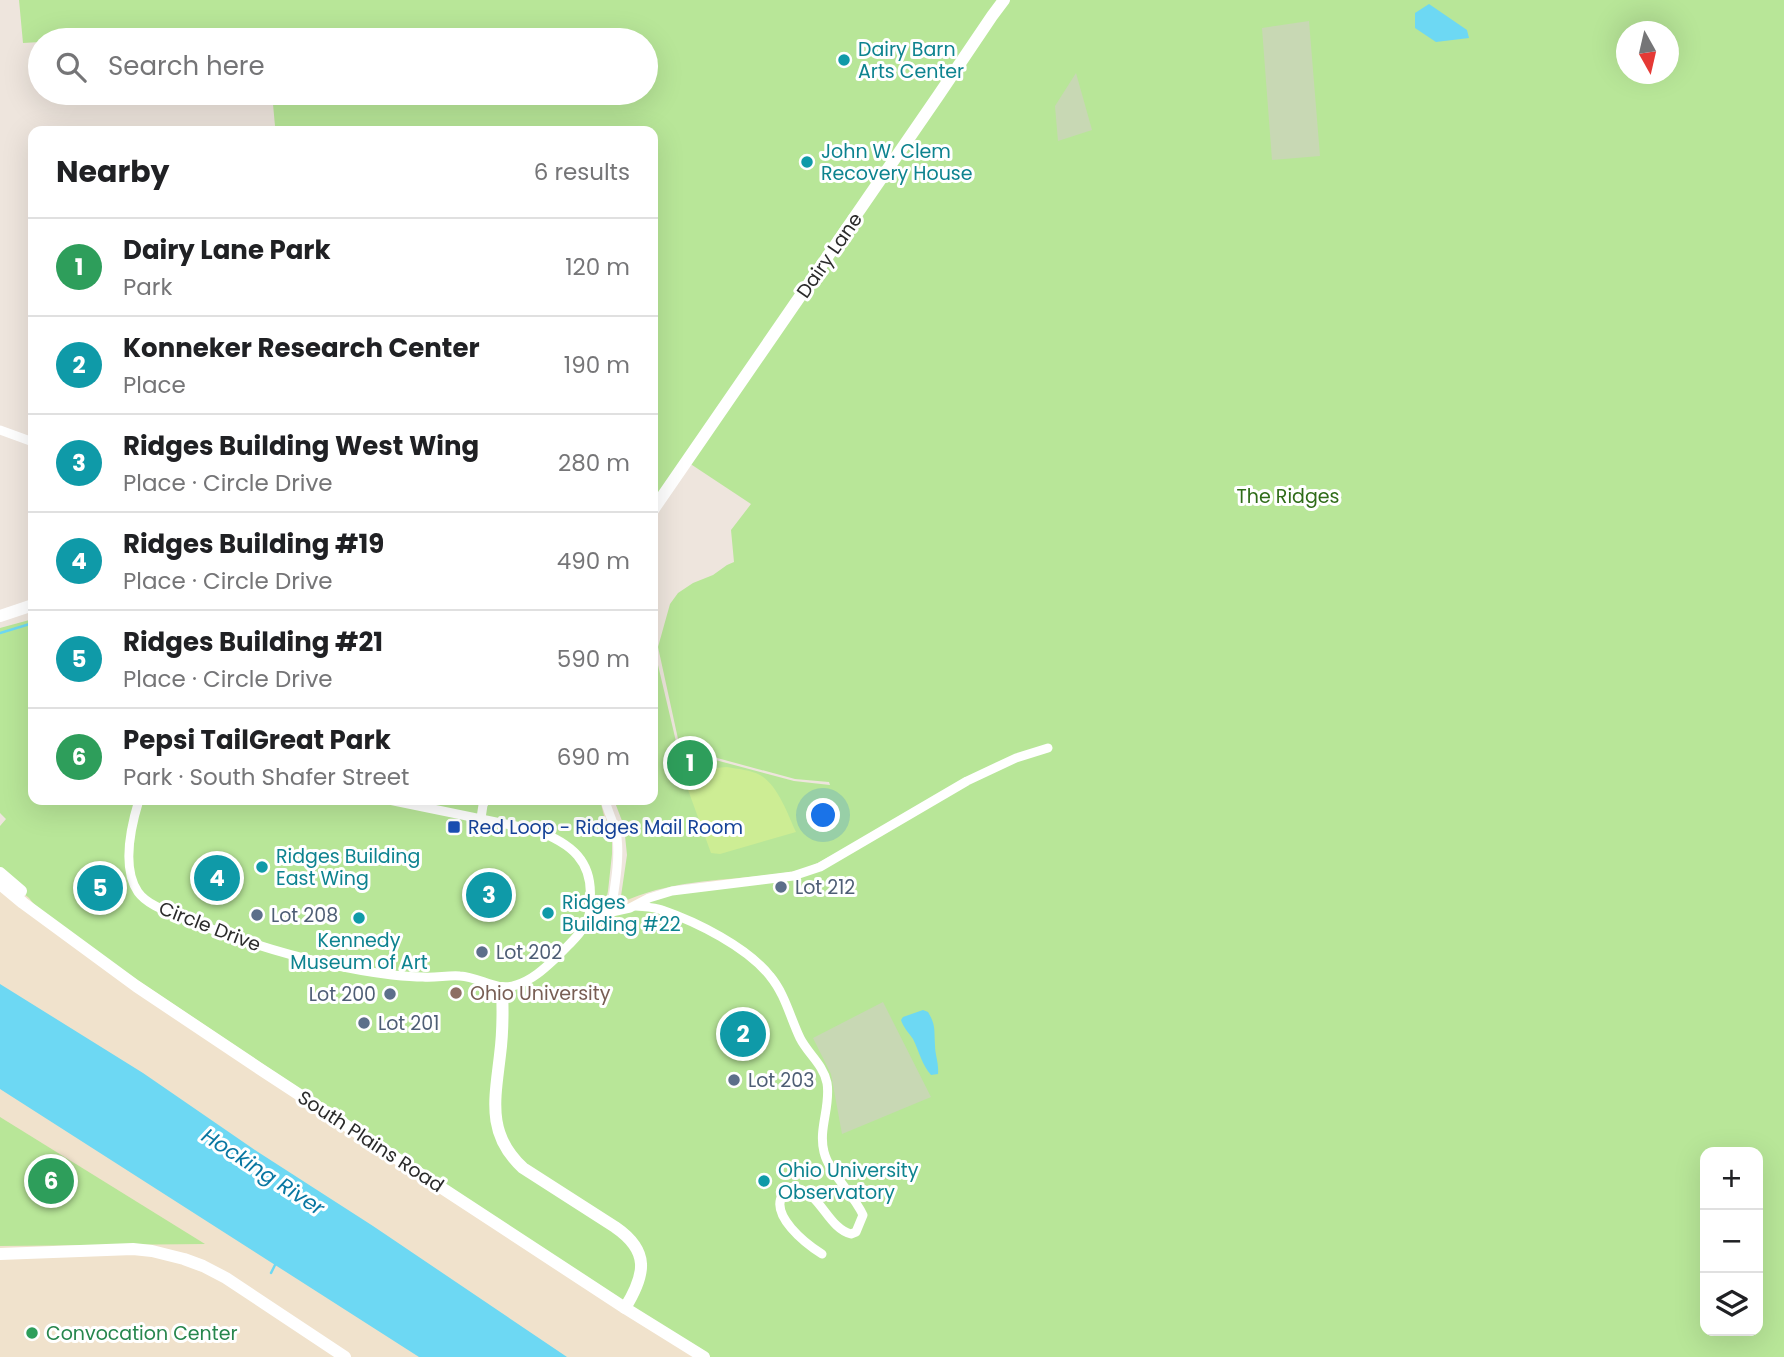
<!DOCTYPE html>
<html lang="en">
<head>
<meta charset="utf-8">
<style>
  :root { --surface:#fff; --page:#f2f2f2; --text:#202124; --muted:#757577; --line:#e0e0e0; --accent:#1a73e8 }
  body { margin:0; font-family:Poppins,sans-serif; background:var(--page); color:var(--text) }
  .controls { position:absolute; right:21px; bottom:21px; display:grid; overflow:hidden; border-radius:14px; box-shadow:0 7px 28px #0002 }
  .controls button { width:63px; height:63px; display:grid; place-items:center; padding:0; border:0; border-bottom:2px solid var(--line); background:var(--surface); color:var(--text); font:35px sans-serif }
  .compass { position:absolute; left:1616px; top:21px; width:63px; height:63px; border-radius:50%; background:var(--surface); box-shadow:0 7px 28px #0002; rotate:172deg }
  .you { position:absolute; left:824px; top:816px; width:24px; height:24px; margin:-18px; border:5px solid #fff; border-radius:50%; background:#1a73e8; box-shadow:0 0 0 10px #1a73e833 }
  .badge { display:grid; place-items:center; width:46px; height:46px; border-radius:50%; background:var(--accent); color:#fff; font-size:23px; font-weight:700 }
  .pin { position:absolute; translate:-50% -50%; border:4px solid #fff; box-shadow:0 2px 7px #0006 }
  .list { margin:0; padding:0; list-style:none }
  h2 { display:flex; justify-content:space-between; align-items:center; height:91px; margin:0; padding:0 28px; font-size:30px }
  h2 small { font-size:23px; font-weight:400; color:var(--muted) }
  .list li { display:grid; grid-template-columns:46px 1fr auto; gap:21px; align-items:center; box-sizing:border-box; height:98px; padding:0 28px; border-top:2px solid var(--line) }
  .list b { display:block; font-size:26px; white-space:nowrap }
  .list p { margin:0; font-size:23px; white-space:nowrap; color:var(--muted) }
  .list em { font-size:23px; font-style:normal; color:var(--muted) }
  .icon { flex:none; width:38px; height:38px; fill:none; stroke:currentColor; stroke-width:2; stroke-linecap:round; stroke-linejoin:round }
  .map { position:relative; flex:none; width:1784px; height:1357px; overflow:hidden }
  .search { position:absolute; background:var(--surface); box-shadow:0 7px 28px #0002; left:28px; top:28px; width:630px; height:77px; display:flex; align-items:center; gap:18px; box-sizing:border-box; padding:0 24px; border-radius:38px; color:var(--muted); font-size:26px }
  .panel { position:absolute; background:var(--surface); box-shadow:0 7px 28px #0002; left:28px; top:126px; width:630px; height:679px; border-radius:14px }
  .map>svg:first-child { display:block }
  .education { fill:#f0e2cc }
  .green { fill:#b8e698; fill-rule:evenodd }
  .cemetery { fill:#c8d8b4 }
  .pitch { fill:#cded94 }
  .water { fill:#6dd8f3 }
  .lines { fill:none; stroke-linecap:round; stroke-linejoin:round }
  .stream { stroke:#6dd8f3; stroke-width:2.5 }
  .street { stroke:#fff; stroke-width:9 }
  .secondary { stroke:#fff; stroke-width:12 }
  .culture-dot { fill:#0f9aa8; stroke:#fff; stroke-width:2.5 }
  .transit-dot { fill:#1a4fb4; stroke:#fff; stroke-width:2.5 }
  .service-dot { fill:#5c6f8a; stroke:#fff; stroke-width:2.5 }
  .education-dot { fill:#8d6e63; stroke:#fff; stroke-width:2.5 }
  .leisure-dot { fill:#2e9e5b; stroke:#fff; stroke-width:2.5 }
  .labels { text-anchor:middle; stroke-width:6; stroke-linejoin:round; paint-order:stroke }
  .culture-label { font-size:19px; fill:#0d838f; stroke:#fff; text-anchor:start }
  .street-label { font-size:19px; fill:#2b2b2b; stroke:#fff }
  .park-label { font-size:19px; fill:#2f6c18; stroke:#fff }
  .transit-label { font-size:19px; fill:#164399; stroke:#fff; text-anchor:start }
  .service-label { font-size:19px; fill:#4e5e75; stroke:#fff; text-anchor:start }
  .education-label { font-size:19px; fill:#785e54; stroke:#fff; text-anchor:start }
  .leisure-label { font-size:19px; fill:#27864d; stroke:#fff; text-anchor:start }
  .water-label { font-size:21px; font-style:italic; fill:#0977a2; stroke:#fff }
</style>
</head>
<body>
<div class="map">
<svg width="1784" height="1357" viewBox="0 0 1784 1357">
  <rect width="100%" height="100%" fill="#eee5dd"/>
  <polygon class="education" points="33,800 603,800 611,834 604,905 664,889 813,863 980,1081 797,1357 0,1357 0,833"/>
  <g class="green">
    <path d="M19 0H1784V1357H704L676 1341 45 918 29 898 0 873V826L6 819 0 813V628L33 619V800H600L607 828 612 841V854L608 891 604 909 624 910 649 898 800 875 839 851C826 859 810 868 795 871 734 882 679 876 620 903L627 855 624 826 614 800H653V630L657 632 654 648 678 750 794 781 830 785 829 782 795 779 680 748 658 647 670 604 678 593 693 583 713 575 727 565 734 562 731 530 751 504 686 461 653 510V131H285L275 126 272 93H646V40H235L209 33 76 40H40V42L23 43ZM1626 32H1668V74H1626ZM1705 1152H1758V1331H1705Z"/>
    <polygon points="0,1117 205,1244 0,1246"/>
  </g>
  <g class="cemetery">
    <polygon points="1309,21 1320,156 1272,160 1262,28"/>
    <polygon points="1076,73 1092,130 1058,141 1055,106"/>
    <polygon points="883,1002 931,1097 842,1134 831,1074 813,1038"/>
  </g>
  <path class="pitch" d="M727 767C738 769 751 770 760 775 778 785 788 815 796 832L720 854 711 853 683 776 715 768Z"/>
  <g class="water">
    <polygon points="1429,4 1467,30 1469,38 1436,42 1415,28 1415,13"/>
    <polygon points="0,984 143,1073 258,1152 373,1226 567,1357 419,1357 0,1089"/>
    <path d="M923 1010 928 1012C936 1025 934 1030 935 1045 935 1055 939 1063 938 1074L931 1075C922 1065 919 1051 913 1039 909 1033 903 1027 901 1020L903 1017Z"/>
  </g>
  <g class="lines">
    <g class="stream">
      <polyline points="0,633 33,623"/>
      <polyline points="271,1273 276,1263"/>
    </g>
    <g class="street">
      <polyline points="0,430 33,442"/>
      <path d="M139 800C131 826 121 867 138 892 147 905 169 912 183 918 250 945 320 966 392 975 402 976 413 977 423 977 436 978 448 975 460 976 480 977 497 992 516 985 533 980 546 967 559 955 569 944 583 933 588 918 590 914 590 907 590 902 594 861 571 843 535 830L389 800"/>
      <polyline points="329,800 344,800"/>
      <path d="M605 800C608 813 615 824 617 838 620 860 614 890 611 912"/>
      <polyline points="481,818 483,805 486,800"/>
      <path d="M636 906C645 907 654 907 662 910 697 922 747 947 770 976 785 994 790 1017 800 1038 808 1054 823 1064 827 1083 831 1106 818 1129 824 1152 829 1173 853 1193 863 1215L856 1232 851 1234C828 1228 821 1194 797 1188 791 1186 786 1189 783 1194 769 1215 806 1244 822 1254"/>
      <polyline points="589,917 630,908 649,898 672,891 793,876 820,867 967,781 1016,758 1048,748"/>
    </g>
    <g class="secondary">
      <polyline points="653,510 938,96 992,16 1004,0"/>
      <polyline points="0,616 33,605"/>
      <polyline points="0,873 21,891"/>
      <polyline points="0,884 23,903 136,986 260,1069 625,1308 704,1357"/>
      <path d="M502 988C503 1011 503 1032 500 1055 495 1099 486 1134 523 1168L615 1227C650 1251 646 1274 625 1308"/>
      <polyline points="0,1254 133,1249 152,1251 184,1259 203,1266 226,1278 345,1357"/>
    </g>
  </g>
  <g class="culture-dot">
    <circle cx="844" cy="60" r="7"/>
    <circle cx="807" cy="162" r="7"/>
    <circle cx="262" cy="867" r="7"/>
    <circle cx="548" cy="913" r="7"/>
    <circle cx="359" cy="918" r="7"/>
    <circle cx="764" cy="1181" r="7"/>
  </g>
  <rect class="transit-dot" x="447" y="820" width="14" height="14" rx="3.5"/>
  <g class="service-dot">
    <circle cx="781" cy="887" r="7"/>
    <circle cx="257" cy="915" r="7"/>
    <circle cx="482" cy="952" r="7"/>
    <circle cx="390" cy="994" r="7"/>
    <circle cx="364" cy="1023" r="7"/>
    <circle cx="734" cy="1080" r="7"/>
  </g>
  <circle class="education-dot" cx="456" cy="993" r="7"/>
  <circle class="leisure-dot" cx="32" cy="1333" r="7"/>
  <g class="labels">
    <g class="culture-label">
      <text x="858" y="56">Dairy Barn<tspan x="858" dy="22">Arts Center</tspan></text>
      <text x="821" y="158">John W. Clem<tspan x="821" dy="22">Recovery House</tspan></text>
      <text x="276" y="863">Ridges Building<tspan x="276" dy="22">East Wing</tspan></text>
      <text x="562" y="909">Ridges<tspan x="562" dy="22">Building #22</tspan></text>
      <text x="359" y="947" text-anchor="middle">Kennedy<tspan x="359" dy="22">Museum of Art</tspan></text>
      <text x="778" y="1177">Ohio University<tspan x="778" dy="22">Observatory</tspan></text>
    </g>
    <g class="street-label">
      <text transform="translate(829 255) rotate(-55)" y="7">Dairy Lane</text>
      <text transform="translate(210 926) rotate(21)" y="7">Circle Drive</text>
      <text transform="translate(371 1141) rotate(33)" y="7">South Plains Road</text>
    </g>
    <g class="park-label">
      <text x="1288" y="503">The Ridges</text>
    </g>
    <g class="transit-label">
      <text x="468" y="834">Red Loop - Ridges Mail Room</text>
    </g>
    <g class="service-label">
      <text x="795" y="894">Lot 212</text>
      <text x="271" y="922">Lot 208</text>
      <text x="496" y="959">Lot 202</text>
      <text x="376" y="1001" text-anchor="end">Lot 200</text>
      <text x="378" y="1030">Lot 201</text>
      <text x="748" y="1087">Lot 203</text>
    </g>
    <g class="education-label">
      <text x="470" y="1000">Ohio University</text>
    </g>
    <g class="leisure-label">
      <text x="46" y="1340">Convocation Center</text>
    </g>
    <g class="water-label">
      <text transform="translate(263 1172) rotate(33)" y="7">Hocking River</text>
    </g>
  </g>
</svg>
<div class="controls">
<button>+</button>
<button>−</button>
<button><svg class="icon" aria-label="layers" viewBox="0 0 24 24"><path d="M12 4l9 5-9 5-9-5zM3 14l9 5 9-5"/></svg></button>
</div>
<svg class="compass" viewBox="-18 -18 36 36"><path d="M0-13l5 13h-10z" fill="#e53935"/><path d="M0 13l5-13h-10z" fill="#757577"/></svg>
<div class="you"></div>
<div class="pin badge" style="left:690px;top:763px;background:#2e9e5b">1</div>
<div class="pin badge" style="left:743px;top:1034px;background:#0f9aa8">2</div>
<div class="pin badge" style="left:489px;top:895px;background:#0f9aa8">3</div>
<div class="pin badge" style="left:217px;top:878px;background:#0f9aa8">4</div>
<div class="pin badge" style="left:100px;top:888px;background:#0f9aa8">5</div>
<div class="pin badge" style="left:51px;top:1181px;background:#2e9e5b">6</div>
<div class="search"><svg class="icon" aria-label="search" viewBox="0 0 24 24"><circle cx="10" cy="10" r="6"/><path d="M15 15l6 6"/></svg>Search here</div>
<section class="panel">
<h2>Nearby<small>6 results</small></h2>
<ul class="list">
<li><span class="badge" style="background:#2e9e5b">1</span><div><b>Dairy Lane Park</b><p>Park</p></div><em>120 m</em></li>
<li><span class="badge" style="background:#0f9aa8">2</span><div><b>Konneker Research Center</b><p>Place</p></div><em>190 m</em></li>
<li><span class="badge" style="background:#0f9aa8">3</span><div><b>Ridges Building West Wing</b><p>Place · Circle Drive</p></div><em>280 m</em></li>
<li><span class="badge" style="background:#0f9aa8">4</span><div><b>Ridges Building #19</b><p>Place · Circle Drive</p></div><em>490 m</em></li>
<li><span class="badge" style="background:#0f9aa8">5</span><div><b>Ridges Building #21</b><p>Place · Circle Drive</p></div><em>590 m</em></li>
<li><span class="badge" style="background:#2e9e5b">6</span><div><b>Pepsi TailGreat Park</b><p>Park · South Shafer Street</p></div><em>690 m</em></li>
</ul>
</section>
</div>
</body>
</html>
